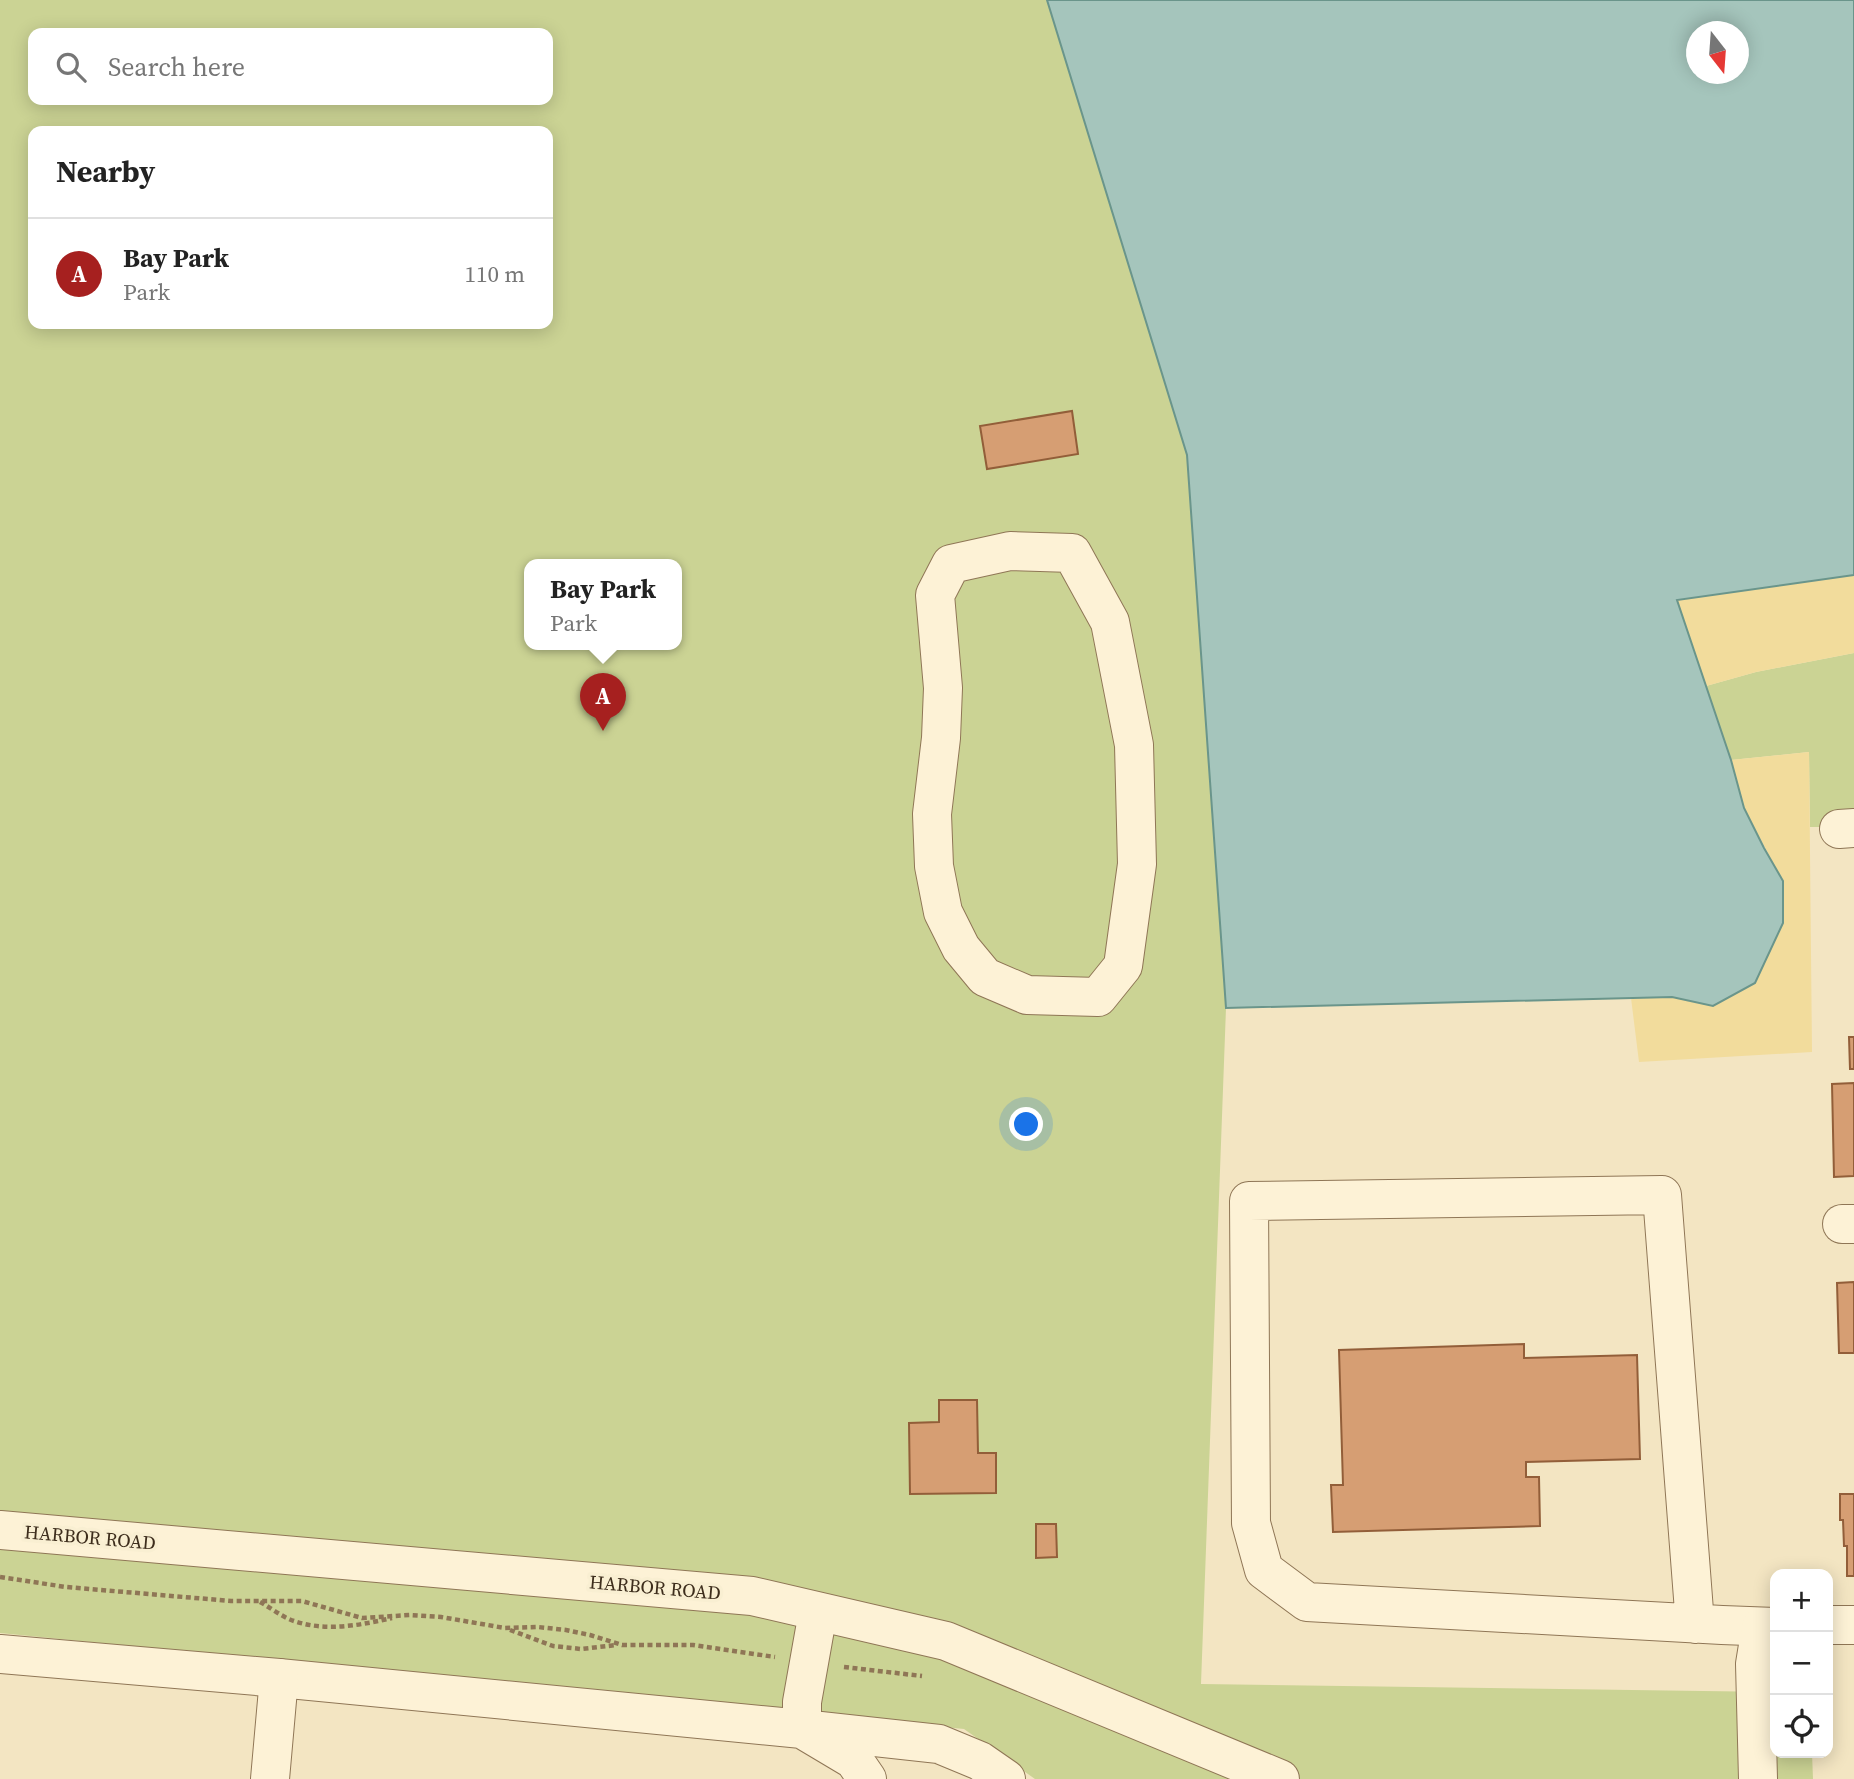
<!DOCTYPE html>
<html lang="en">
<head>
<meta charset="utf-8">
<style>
  :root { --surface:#fff; --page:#f6f6f6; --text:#222; --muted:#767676; --line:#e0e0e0; --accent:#a6201f }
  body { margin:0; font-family:"Source Serif 4",serif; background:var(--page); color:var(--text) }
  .controls { position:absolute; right:21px; bottom:21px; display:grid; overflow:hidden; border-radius:14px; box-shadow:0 4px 18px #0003 }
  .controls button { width:63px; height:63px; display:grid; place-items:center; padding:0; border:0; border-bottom:2px solid var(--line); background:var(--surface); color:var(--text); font:35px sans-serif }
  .compass { position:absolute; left:1686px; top:21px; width:63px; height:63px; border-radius:50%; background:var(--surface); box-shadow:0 4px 18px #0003; rotate:163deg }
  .you { position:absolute; left:1027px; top:1125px; width:24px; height:24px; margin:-18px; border:5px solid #fff; border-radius:50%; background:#1a73e8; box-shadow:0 0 0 10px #1a73e833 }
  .badge { display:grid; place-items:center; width:46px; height:46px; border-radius:50%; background:var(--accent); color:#fff; font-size:23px; font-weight:700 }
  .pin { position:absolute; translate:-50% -58px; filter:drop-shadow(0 2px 4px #0008) }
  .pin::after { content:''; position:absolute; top:37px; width:24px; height:21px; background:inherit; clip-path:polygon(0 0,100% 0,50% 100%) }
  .popup { position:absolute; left:524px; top:559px; width:158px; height:91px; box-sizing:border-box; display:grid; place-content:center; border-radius:14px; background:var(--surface); filter:drop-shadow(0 2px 5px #0005); font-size:23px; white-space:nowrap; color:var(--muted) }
  .popup b { font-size:26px; color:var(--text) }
  .popup::after { content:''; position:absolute; left:50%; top:100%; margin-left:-14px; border:14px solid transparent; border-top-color:var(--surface) }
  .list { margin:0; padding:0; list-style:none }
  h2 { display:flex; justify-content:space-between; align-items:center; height:91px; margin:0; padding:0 28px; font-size:30px }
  h2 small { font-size:23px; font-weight:400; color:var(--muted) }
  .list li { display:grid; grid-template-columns:46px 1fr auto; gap:21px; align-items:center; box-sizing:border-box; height:112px; padding:0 28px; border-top:2px solid var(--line) }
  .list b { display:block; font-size:26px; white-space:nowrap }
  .list p { margin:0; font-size:23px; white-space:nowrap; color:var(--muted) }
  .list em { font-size:23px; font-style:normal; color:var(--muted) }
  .icon { flex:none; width:38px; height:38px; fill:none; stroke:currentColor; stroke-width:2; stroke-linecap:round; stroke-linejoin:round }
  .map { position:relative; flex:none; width:1854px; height:1779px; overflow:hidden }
  .search { position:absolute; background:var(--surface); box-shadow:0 4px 18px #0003; left:28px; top:28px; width:525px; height:77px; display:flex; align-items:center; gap:18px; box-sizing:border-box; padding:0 24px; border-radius:14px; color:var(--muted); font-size:26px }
  .panel { position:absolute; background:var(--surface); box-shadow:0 4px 18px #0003; left:28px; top:126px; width:525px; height:203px; border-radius:14px }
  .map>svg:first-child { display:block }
  .green { fill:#cbd394; fill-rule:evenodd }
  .sand { fill:#f2dc9c }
  .water { fill:#a5c5bc; stroke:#6a958b; stroke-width:2; fill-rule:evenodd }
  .building { fill:#d69e73; stroke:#925e39; stroke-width:2 }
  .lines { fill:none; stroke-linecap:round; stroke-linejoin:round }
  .minor-casing { stroke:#8f7656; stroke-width:40 }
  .path { stroke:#8f7656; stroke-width:4.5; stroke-dasharray:5 3.5; stroke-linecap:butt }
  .minor { stroke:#fdf2d6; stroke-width:38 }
  .labels { text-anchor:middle; stroke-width:7; stroke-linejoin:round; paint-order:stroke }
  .street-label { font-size:19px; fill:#3d2d1c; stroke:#f9efd2 }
</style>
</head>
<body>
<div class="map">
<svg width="1854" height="1779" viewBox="0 0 1854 1779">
  <rect width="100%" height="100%" fill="#f3e5c2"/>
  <g class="green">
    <path d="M0 0H1047L1187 455 1226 1008 1201 1684 1775 1692V1753H1812L1813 1779H1035L964 1729 0 1633ZM33 33H548V100H33ZM33 131H548V324H33ZM530 565H676V645H530Z"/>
    <polygon points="1854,653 1854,827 1810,827 1809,752 1731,760 1706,686 1756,672"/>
  </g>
  <g class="sand">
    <polygon points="1854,575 1854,653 1756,672 1706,686 1677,600"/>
    <polygon points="1809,752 1812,1052 1639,1062 1631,998 1672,997 1713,1006 1783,881 1744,808 1731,760"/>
  </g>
  <path class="water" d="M1047 0H1854V575L1677 600 1731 760 1744 808 1764 848 1783 881V923L1755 983 1713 1006 1672 997 1226 1008 1187 455ZM1696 32H1738V74H1696Z"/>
  <g class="building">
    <polygon points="1072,411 1078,454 987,469 980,426"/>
    <polygon points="1849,1037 1854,1037 1854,1069 1850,1069"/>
    <polygon points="1854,1083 1854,1176 1834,1177 1832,1084"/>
    <polygon points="1854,1282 1854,1353 1839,1353 1837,1283"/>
    <polygon points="1524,1344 1524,1358 1637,1355 1640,1459 1526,1462 1526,1477 1539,1477 1540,1526 1333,1532 1331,1485 1343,1485 1339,1350"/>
    <polygon points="939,1400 977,1400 978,1453 996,1453 996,1493 910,1494 909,1423 939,1422"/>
    <polygon points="1840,1494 1854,1494 1854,1576 1847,1576 1847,1546 1844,1546 1843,1520 1840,1520"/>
    <polygon points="1036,1524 1056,1524 1057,1557 1036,1558"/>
  </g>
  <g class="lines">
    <g class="minor-casing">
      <g id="minor">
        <polygon points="1010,551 1072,553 1110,622 1134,745 1137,864 1123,966 1098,997 1027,995 985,977 961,948 943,912 934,866 932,814 941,738 943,688 935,595 951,564"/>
        <polyline points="1839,829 1854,828"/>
        <polyline points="1842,1224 1854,1224"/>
        <polyline points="0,1530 752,1596 946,1641 1280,1779"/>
        <polyline points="818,1612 802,1702 802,1729 939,1744 980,1761 1006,1779"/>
        <polyline points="1695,1624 1662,1195 1249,1201 1251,1523 1264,1570 1307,1602 1722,1625 1775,1627"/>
        <polyline points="1828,1625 1854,1625"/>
        <polyline points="0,1654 279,1678 802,1729 854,1760 867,1779"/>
        <polyline points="270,1779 279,1678"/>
        <polyline points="1758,1779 1755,1664 1761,1627"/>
      </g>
    </g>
    <g class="path">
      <polyline points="0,1577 66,1587 231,1601 302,1601 362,1618 410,1615 441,1617 505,1628 538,1627 566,1630 590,1635 622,1645 693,1645 775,1657"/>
      <path d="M260 1602C271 1608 282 1617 294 1621 326 1632 361 1625 392 1618"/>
      <polyline points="510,1630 553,1646 581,1649 617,1645"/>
      <polyline points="844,1667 922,1676"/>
    </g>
    <use href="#minor" class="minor"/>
  </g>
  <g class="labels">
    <g class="street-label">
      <text transform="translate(90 1537) rotate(5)" y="7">HARBOR ROAD</text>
      <text transform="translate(655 1587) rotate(5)" y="7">HARBOR ROAD</text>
    </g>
  </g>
</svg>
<div class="controls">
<button>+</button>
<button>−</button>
<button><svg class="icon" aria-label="locate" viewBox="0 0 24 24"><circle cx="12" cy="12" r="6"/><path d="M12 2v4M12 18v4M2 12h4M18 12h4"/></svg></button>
</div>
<svg class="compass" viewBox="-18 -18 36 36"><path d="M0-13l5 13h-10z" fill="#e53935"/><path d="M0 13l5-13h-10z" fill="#767676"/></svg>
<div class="you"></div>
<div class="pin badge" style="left:603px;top:731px">A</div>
<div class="popup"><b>Bay Park</b>Park</div>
<div class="search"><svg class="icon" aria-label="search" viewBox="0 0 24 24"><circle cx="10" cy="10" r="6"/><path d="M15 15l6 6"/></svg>Search here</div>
<section class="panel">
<h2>Nearby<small></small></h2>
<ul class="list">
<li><span class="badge">A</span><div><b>Bay Park</b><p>Park</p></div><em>110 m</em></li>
</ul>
</section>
</div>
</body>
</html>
